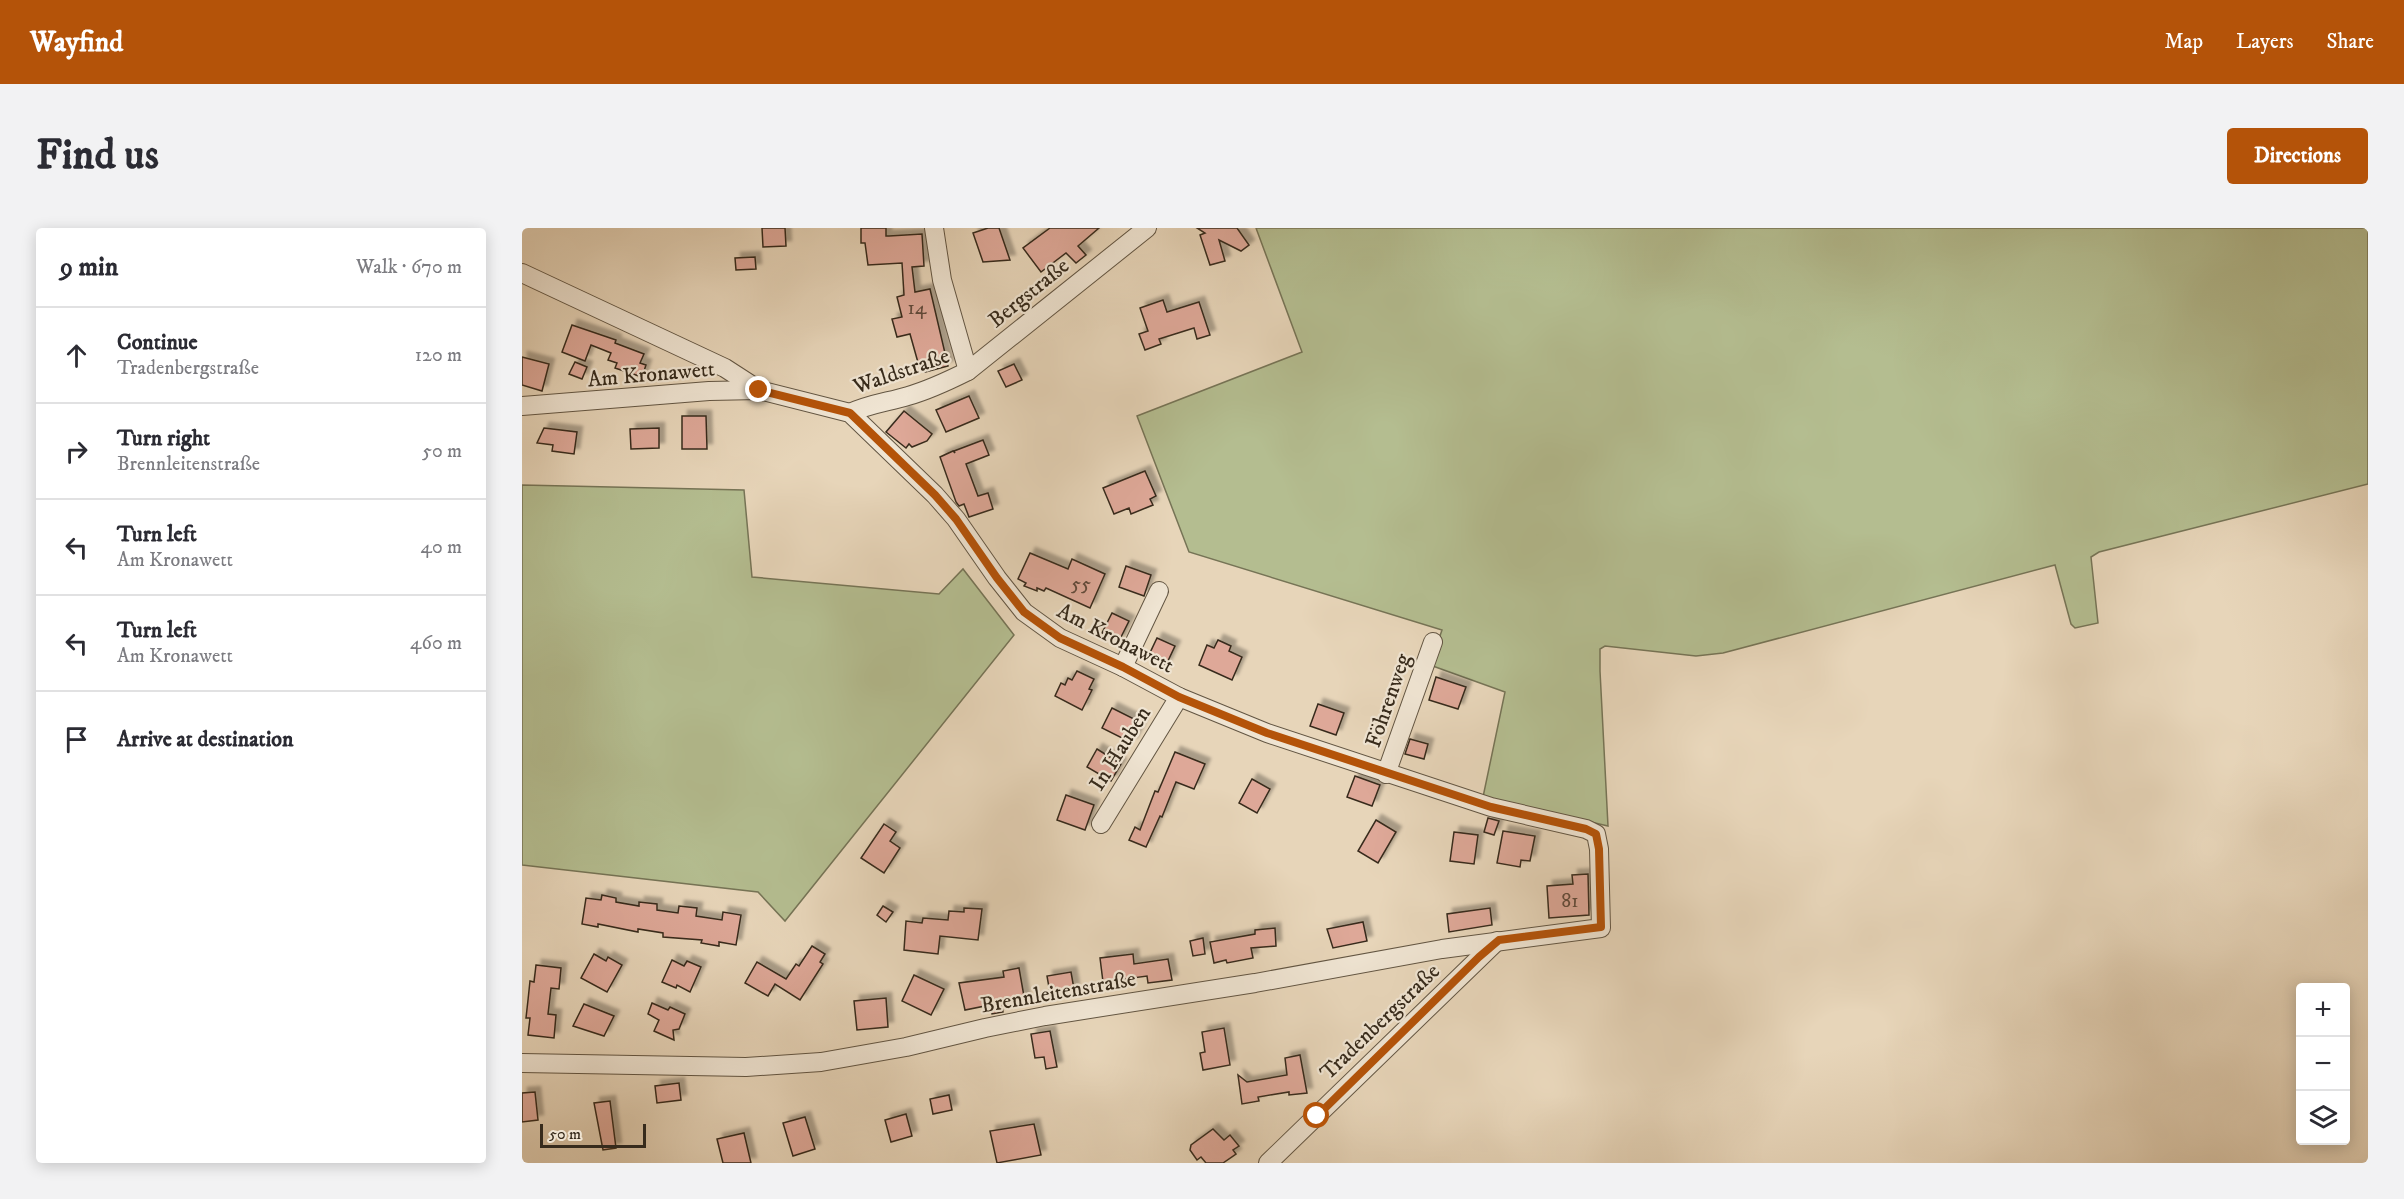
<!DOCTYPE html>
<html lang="en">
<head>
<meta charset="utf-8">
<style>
  :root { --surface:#fff; --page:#f2f2f3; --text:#2b2b33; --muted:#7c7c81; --line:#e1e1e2; --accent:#b45309 }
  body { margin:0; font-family:"IM FELL DW Pica",serif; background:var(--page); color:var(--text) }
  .controls { position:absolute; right:18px; bottom:18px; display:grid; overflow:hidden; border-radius:6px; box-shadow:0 3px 15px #0003 }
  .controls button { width:54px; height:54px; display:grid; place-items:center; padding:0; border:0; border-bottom:2px solid var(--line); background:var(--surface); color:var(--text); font:30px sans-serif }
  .scale { position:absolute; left:18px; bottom:15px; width:106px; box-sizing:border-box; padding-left:6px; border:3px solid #372b1c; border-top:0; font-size:16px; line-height:21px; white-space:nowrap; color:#372b1c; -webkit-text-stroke:4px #efe4d2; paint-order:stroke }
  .stop { position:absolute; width:18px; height:18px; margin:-14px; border:4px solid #b45309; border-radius:50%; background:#fff }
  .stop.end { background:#b45309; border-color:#fff; box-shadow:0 2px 6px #0008 }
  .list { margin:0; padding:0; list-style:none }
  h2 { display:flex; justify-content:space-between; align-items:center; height:78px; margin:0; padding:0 24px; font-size:26px }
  h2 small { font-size:20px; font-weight:400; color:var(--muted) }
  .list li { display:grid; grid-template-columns:39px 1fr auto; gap:18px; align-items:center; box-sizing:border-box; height:96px; padding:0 24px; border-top:2px solid var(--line) }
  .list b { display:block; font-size:22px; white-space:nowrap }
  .list p { margin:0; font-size:20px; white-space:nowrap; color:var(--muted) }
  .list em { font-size:20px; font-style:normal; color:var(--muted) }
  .icon { flex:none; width:33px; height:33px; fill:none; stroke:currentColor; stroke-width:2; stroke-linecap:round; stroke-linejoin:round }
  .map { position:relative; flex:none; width:1846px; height:935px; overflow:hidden; border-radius:6px }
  header { display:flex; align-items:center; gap:36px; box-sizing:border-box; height:84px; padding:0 30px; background:var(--accent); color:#fff }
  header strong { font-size:28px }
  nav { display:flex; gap:33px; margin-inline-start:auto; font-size:21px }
  .intro { display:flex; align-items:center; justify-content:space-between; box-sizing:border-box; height:144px; padding:0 36px }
  h1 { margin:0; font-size:42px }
  .button { padding:15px 27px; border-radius:6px; background:var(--accent); color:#fff; font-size:21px; font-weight:700 }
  main { display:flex; gap:36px; padding:0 36px }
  aside { flex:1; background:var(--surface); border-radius:6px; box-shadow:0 3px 15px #0003 }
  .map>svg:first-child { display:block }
  .green { fill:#b4bd90; stroke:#767456; stroke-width:1.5 }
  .building { fill:#dea898; stroke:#372b1c; stroke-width:1.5; filter:url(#shadow) }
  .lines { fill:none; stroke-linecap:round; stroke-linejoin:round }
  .minor-casing { stroke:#635643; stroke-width:20 }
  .minor { stroke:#efe4d2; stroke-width:18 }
  .route { stroke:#b45309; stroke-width:8 }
  .labels { text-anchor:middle; stroke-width:4.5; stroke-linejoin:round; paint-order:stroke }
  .number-label { font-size:20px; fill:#614a3b }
  .street-label { font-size:22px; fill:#372b1c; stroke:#efe4d2 }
</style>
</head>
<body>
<header>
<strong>Wayfind</strong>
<nav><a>Map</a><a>Layers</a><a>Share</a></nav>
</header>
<div class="intro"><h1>Find us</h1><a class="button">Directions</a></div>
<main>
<aside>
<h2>9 min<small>Walk · 670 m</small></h2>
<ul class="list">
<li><svg class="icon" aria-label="ahead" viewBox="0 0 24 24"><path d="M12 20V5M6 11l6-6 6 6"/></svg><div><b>Continue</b><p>Tradenbergstraße</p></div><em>120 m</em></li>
<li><svg class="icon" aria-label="right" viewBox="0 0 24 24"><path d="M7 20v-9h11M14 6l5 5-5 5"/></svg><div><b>Turn right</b><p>Brennleitenstraße</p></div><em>50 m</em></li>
<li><svg class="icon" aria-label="left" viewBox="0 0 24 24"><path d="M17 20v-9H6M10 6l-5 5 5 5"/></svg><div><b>Turn left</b><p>Am Kronawett</p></div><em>40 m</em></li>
<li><svg class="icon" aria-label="left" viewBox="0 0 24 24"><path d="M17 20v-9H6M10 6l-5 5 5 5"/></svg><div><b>Turn left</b><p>Am Kronawett</p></div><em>460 m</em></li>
<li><svg class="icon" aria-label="arrive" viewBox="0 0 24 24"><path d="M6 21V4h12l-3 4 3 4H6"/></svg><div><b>Arrive at destination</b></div></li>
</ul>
</aside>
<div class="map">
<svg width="1846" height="935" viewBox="0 0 1846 935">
  <defs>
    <filter id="shadow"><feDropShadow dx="5.5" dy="-5.5" stdDeviation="1.5" flood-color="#0004"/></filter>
  </defs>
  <rect width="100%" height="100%" fill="#e7d5b9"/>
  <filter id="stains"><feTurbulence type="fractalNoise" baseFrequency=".00333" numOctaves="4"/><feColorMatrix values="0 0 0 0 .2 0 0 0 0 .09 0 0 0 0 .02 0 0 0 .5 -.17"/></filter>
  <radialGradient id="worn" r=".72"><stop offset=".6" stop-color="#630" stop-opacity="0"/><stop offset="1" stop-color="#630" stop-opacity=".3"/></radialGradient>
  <g class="green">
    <polygon points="734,0 1846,0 1846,256 1577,324 1569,329 1576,395 1553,400 1549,396 1533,337 1201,425 1174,428 1083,418 1078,421 1078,443 1086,598 961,569 983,464 908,437 920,402 667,324 615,188 780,124"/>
    <polygon points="0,257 222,262 230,349 417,366 441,341 492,407 263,693 236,664 0,637"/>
  </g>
  <g class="building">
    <polygon points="240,0 263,0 264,18 241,19"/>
    <polygon points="339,0 364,0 364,8 367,8 400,6 402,38 390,39 393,64 408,61 426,138 403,144 401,137 397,138 388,106 375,109 370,91 380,89 375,69 382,67 380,35 346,37 343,15 339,15"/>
    <polygon points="466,0 477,0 488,32 461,34 451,5"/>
    <polygon points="528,0 577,0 556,18 564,27 554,35 544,25 519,44 501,20"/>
    <polygon points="675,0 715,0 727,17 719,23 697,12 703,33 688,37 678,7 683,5"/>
    <polygon points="233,29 234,41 214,42 213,30"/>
    <polygon points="641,72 645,84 677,74 688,107 675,111 672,100 637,111 639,116 623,122 617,106 626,103 618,80"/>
    <polygon points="50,97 94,112 93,115 122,126 118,135 124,137 120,149 93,140 95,135 86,132 89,125 69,117 63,133 40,124"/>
    <polygon points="0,129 27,136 20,163 0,157"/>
    <polygon points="53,134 65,139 60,151 47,146"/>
    <polygon points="492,136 500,152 484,159 476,143"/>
    <polygon points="447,168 457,190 424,204 414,182"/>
    <polygon points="382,183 410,206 405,213 390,219 387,216 384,220 364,204"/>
    <polygon points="160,188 184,188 185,221 160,221"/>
    <polygon points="22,200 55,204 52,226 30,223 31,217 15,215"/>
    <polygon points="137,200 137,220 109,221 108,201"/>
    <polygon points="461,212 467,227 444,236 456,268 466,265 471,281 447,289 442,276 437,278 434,274 418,229 431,223 433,225 432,223"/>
    <polygon points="623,243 634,268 628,271 631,277 609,286 607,280 592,286 581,260"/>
    <polygon points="508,325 546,341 550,331 583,346 568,380 524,360 522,363 515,360 515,363 502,358 504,355 496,351"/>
    <polygon points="604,338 629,347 622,368 597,359"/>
    <polygon points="590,385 607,393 597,413 580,405"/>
    <polygon points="635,410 653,418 644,437 626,429"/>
    <polygon points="696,412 709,418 707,423 720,429 710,452 677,437 685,417 692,420"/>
    <polygon points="555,443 572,451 567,461 570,462 560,482 533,468 539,455 543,457 546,450 550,452"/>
    <polygon points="914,449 944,459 936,481 907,472"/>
    <polygon points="796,476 822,485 814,507 788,498"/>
    <polygon points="590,480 620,495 610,515 580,500"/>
    <polygon points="888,511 906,516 902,531 883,526"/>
    <polygon points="575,521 599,536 589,553 565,539"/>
    <polygon points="653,524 683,536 672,561 654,554 640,589 638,588 624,619 607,612 613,599 618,602 633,563 636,564"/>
    <polygon points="833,548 858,557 850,578 825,569"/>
    <polygon points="730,551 748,561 735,585 717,575"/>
    <polygon points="544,567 572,577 563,602 535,592"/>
    <polygon points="966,590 977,593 972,607 962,604"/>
    <polygon points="854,592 874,604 856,635 836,623"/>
    <polygon points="362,596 374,604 368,613 378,620 362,645 339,630"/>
    <polygon points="981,603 1013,608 1008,633 999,632 998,639 975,635"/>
    <polygon points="932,604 956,607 952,636 928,633"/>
    <polygon points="1066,646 1067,687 1027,690 1025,658 1051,656 1050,647"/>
    <polygon points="80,667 94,670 94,674 117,678 117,674 135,676 135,682 156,685 157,678 175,680 174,688 200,692 201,684 219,687 214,717 197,714 197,718 179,715 180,712 141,709 141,705 116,701 116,704 76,696 76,699 60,696 64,670 79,672"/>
    <polygon points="361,678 371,684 364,694 355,687"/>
    <polygon points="442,680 460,681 456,712 418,708 416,726 382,722 384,693 400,695 401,690 426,692 427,683 442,684"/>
    <polygon points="968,680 970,697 927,704 925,686"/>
    <polygon points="841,694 845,713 811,720 805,701"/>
    <polygon points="753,700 754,718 729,720 731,730 705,735 704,732 692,735 688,714 733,706 733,702"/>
    <polygon points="681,710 683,726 671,728 668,713"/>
    <polygon points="290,718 303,726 298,734 301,736 278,772 253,756 246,768 223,755 235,734 264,751 274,736 277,738"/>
    <polygon points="72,726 84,733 86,729 100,737 85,764 59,750"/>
    <polygon points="611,726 612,736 646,731 650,752 626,755 625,748 581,754 578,730"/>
    <polygon points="150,732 162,738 165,733 179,739 168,764 155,757 154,760 140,754"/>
    <polygon points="14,737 39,740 37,761 29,760 26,786 34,787 32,810 6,807 8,790 4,790 6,772 8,753 12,754"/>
    <polygon points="497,740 503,774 480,778 481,784 470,786 468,777 443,782 437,755 482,749 481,743"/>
    <polygon points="549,744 552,761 528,765 525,748"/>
    <polygon points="392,747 422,761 409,787 380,773"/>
    <polygon points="364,770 366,799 335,802 332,773"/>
    <polygon points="130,775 146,782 148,779 163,786 157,801 151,802 152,812 132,803 137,792 126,786"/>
    <polygon points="62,776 92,788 82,808 51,798"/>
    <polygon points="702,800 708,837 681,842 678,825 683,824 680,804"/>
    <polygon points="528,803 535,839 524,841 522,829 513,830 509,806"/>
    <polygon points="778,827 785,865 767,867 767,864 736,869 737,873 720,876 716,847 725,854 765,847 763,830"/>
    <polygon points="157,855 159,872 135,875 133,858"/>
    <polygon points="13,864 16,892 0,894 0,865"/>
    <polygon points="427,867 430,882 411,886 408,871"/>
    <polygon points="88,873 94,920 81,922 72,875"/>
    <polygon points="384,886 390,908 369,914 363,892"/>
    <polygon points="283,889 293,921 271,928 261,895"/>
    <polygon points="512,896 519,927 475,935 468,903"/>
    <polygon points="691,901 702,912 708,907 717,918 711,922 714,926 701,935 684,935 679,929 675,932 668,922 669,917"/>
    <polygon points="222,905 229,935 201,935 195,911"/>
  </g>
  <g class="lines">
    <g class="minor-casing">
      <g id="minor">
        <polyline points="412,0 420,52 446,143"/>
        <polyline points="0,45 203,140 237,162"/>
        <polyline points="0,178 187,163 237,162 328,185 413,267 434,291 475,350 502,384 538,410 601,439 657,469 745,505 969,579 1064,601 1074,606 1077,621 1079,700 920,721 733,755 523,788 463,800 384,819 299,834 224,839 0,835"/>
        <path d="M328 185C347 176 366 174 386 168 407 162 426 153 446 143L625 0"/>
        <polyline points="601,439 637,363"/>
        <polyline points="864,546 911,414"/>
        <polyline points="579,596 657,469"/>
        <polyline points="746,935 975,713"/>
      </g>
    </g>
    <use href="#minor" class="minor"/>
  </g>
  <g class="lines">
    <polyline class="route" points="237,162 328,185 413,267 434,291 475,350 502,384 538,410 601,439 657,469 745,505 969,579 1064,601 1074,606 1077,621 1079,699 977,712 957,729 795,888"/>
  </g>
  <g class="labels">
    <g class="number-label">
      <text x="395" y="86">14</text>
      <text x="559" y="362">55</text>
      <text x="1048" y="679">81</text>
    </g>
    <g class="street-label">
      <text transform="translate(506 64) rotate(-39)" y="8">Bergstraße</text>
      <text transform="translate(379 142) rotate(-19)" y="8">Waldstraße</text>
      <text transform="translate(129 145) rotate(-5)" y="8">Am Kronawett</text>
      <text transform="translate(594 409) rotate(27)" y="8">Am Kronawett</text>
      <text transform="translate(865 472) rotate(-71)" y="8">Föhrenweg</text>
      <text transform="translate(597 520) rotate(-58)" y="8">In Hauben</text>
      <text transform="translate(536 763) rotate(-10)" y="8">Brennleitenstraße</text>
      <text transform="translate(857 793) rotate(-44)" y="8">Tradenbergstraße</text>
    </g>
  </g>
  <rect width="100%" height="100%" filter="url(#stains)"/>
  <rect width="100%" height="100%" fill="url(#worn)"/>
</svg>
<div class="controls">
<button>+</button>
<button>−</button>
<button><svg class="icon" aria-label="layers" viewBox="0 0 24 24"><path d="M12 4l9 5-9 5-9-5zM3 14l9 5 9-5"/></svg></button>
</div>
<div class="scale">50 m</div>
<div class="stop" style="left:795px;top:888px"></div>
<div class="stop end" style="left:237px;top:162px"></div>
</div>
</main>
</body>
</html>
